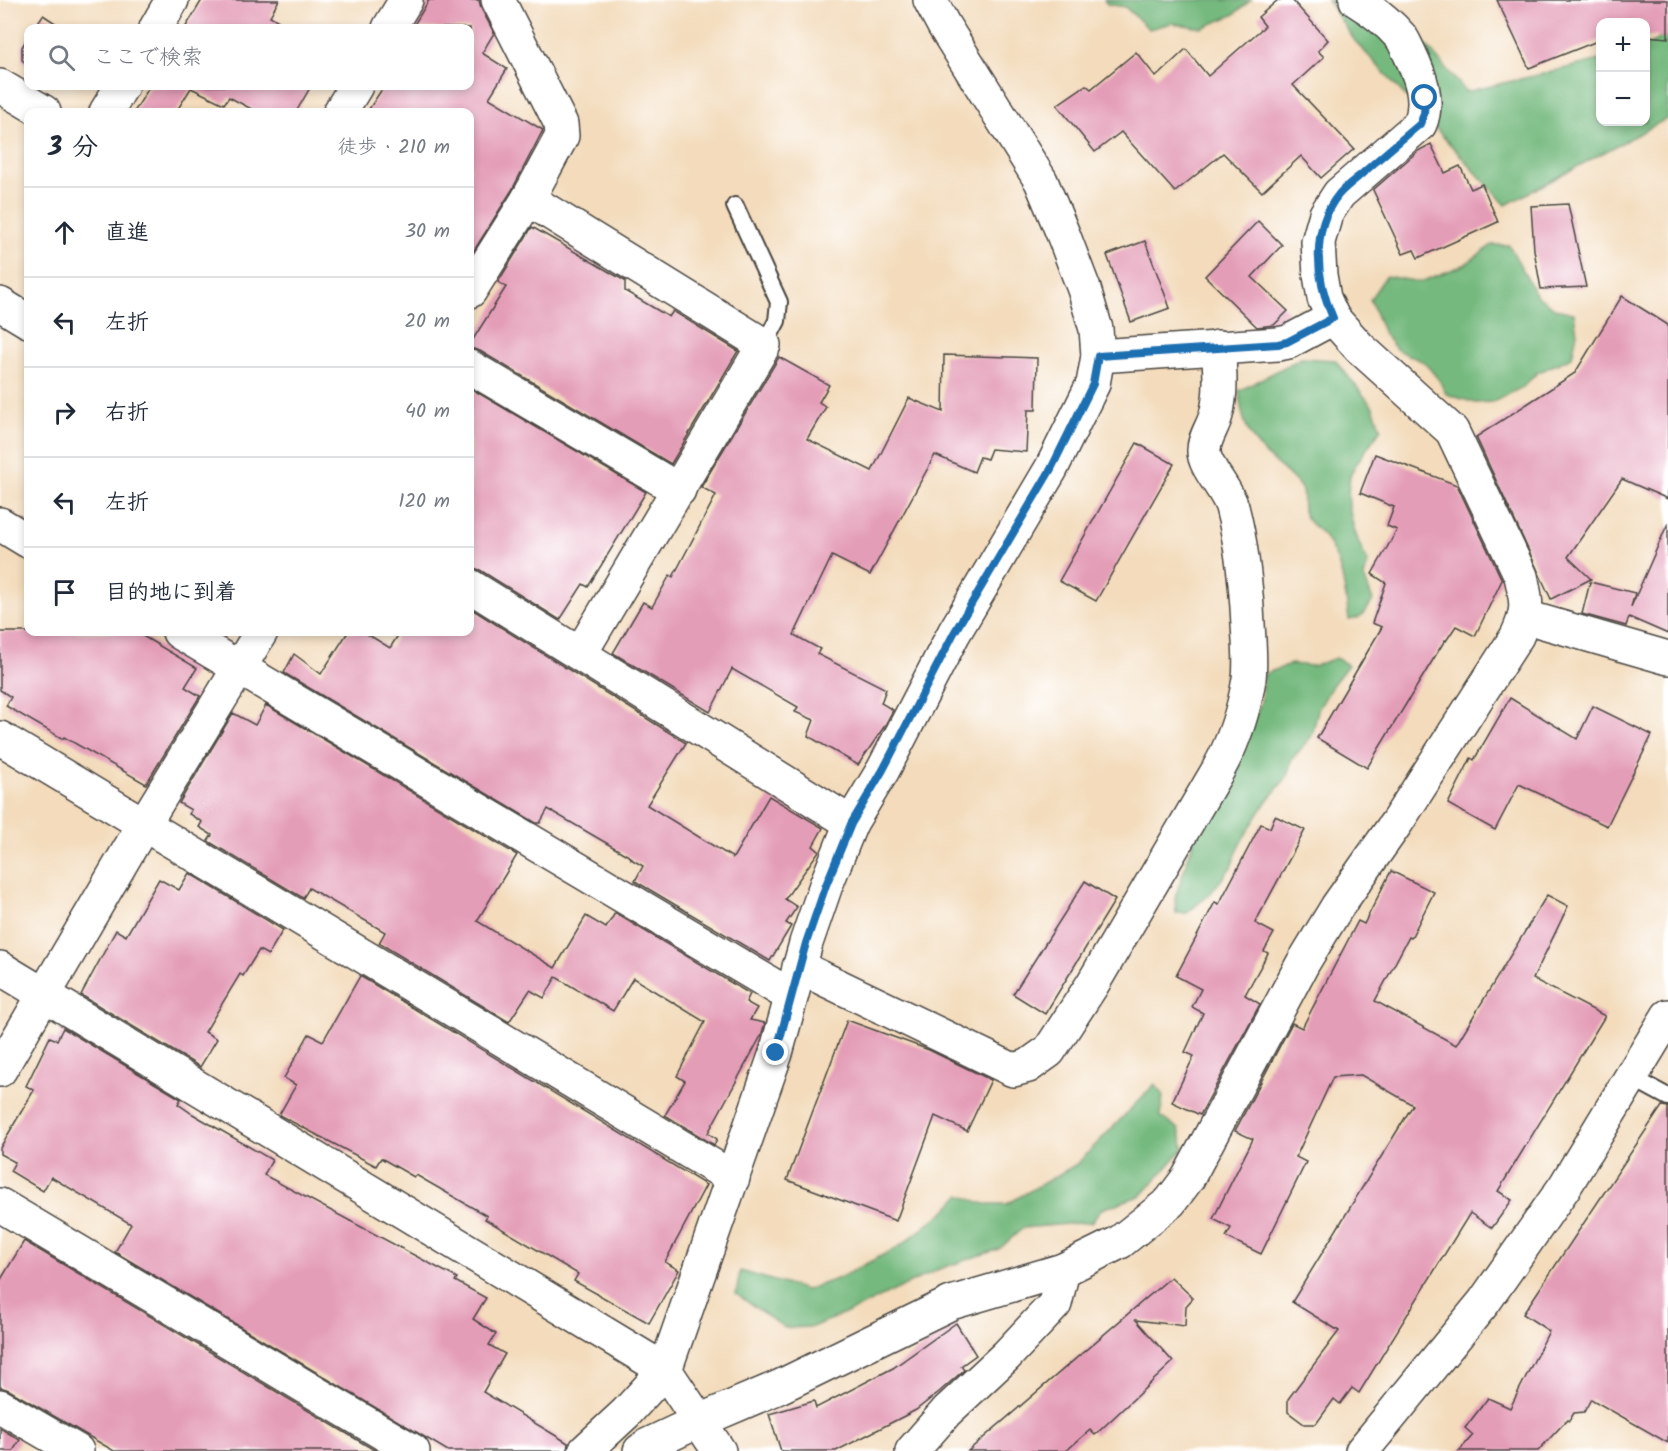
<!DOCTYPE html>
<html lang="ja">
<head>
<meta charset="utf-8">
<style>
  :root { --surface:#fff; --page:#f2f2f3; --text:#1f2937; --muted:#747a83; --line:#e0e1e3 }
  body { margin:0; font-family:Kalam,"Klee One",sans-serif; background:var(--page); color:var(--text) }
  .controls { position:absolute; right:18px; top:18px; display:grid; overflow:hidden; border-radius:12px; box-shadow:0 3px 9px #0003 }
  .controls button { width:54px; height:54px; display:grid; place-items:center; padding:0; border:0; border-bottom:2px solid var(--line); background:var(--surface); color:var(--text); font:30px sans-serif }
  .stop { position:absolute; width:18px; height:18px; margin:-14px; border:4px solid #1f6fb2; border-radius:50%; background:#fff }
  .stop.end { background:#1f6fb2; border-color:#fff; box-shadow:0 2px 6px #0008 }
  .list { margin:0; padding:0; list-style:none }
  h2 { display:flex; justify-content:space-between; align-items:center; height:78px; margin:0; padding:0 24px; font-size:26px }
  h2 small { font-size:20px; font-weight:400; color:var(--muted) }
  .list li { display:grid; grid-template-columns:39px 1fr auto; gap:18px; align-items:center; box-sizing:border-box; height:90px; padding:0 24px; border-top:2px solid var(--line) }
  .list b { display:block; font-size:22px; white-space:nowrap }
  .list em { font-size:20px; font-style:normal; color:var(--muted) }
  .icon { flex:none; width:33px; height:33px; fill:none; stroke:currentColor; stroke-width:2; stroke-linecap:round; stroke-linejoin:round }
  .map { position:relative; flex:none; width:1668px; height:1451px; overflow:hidden }
  .search { position:absolute; background:var(--surface); box-shadow:0 3px 9px #0003; left:24px; top:24px; width:450px; height:66px; display:flex; align-items:center; gap:15px; box-sizing:border-box; padding:0 21px; border-radius:12px; color:var(--muted); font-size:22px }
  .panel { position:absolute; background:var(--surface); box-shadow:0 3px 9px #0003; left:24px; top:108px; width:450px; height:528px; border-radius:12px }
  .map>svg:first-child { display:block }
  .forest { fill:#74b97e; stroke:#507254; stroke-width:1.5 }
  .building { fill:#e49db7 }
  .lines { fill:none; stroke-linecap:round; stroke-linejoin:round }
  .service-casing { stroke:#494541; stroke-width:20 }
  .minor-casing { stroke:#494541; stroke-width:36 }
  .tertiary-casing { stroke:#494541; stroke-width:36 }
  .service { stroke:#fff; stroke-width:16 }
  .minor { stroke:#fff; stroke-width:33 }
  .tertiary { stroke:#fff; stroke-width:33 }
  .route { stroke:#1f6fb2; stroke-width:8 }
</style>
</head>
<body>
<div class="map">
<svg width="1668" height="1451" viewBox="0 0 1668 1451">
  <rect width="100%" height="100%" fill="#fff"/>
  <filter id="ink" filterUnits="userSpaceOnUse"><feTurbulence type="fractalNoise" baseFrequency=".0167" numOctaves="2"/><feDisplacementMap in="SourceGraphic" scale="12" xChannelSelector="R" yChannelSelector="G"/><feConvolveMatrix kernelMatrix="1 2 1 2 8 2 1 2 1" color-interpolation-filters="sRGB"/></filter>
  <filter id="wash" filterUnits="userSpaceOnUse"><feTurbulence type="fractalNoise" baseFrequency=".008" numOctaves="4" result="noise"/><feDisplacementMap in="SourceGraphic" scale="24" xChannelSelector="R" yChannelSelector="G"/><feGaussianBlur stdDeviation="1.35" result="paint"/><feColorMatrix in="noise" values="0 0 0 0 0 0 0 0 0 0 0 0 0 0 0 0 0 1.4 0 .05"/><feComposite in="paint" operator="in"/></filter>
  <g filter="url(#wash)">
    <rect width="100%" height="100%" fill="#f3dbbb"/>
    <g class="forest">
      <polygon points="1104,0 1251,0 1233,15 1202,28 1172,23 1149,29 1125,7 1107,4"/>
      <polygon points="1327,0 1388,0 1466,92 1600,60 1600,122 1646,122 1646,45 1668,35 1668,118 1506,205 1355,41"/>
      <polygon points="1492,245 1509,245 1537,296 1556,309 1574,313 1577,333 1572,357 1537,373 1523,387 1493,402 1475,403 1446,394 1439,380 1424,362 1397,350 1384,334 1370,299 1386,276 1420,282 1464,265"/>
      <path d="M1301 358 1335 360 1373 407 1381 429C1374 439 1353 466 1350 476 1344 503 1355 539 1368 562L1364 577 1373 601 1361 617 1349 620C1345 591 1343 562 1325 538 1320 530 1307 523 1304 514 1300 505 1306 495 1300 487 1290 473 1276 465 1264 453 1246 433 1241 416 1239 391Z"/>
      <polygon points="1336,658 1348,665 1333,684 1318,710 1312,736 1292,759 1287,777 1266,802 1241,842 1231,867 1210,894 1187,913 1176,913 1175,898 1198,827 1225,804 1243,744 1261,702 1264,674 1291,664 1313,666"/>
      <polygon points="1155,1084 1163,1095 1161,1117 1179,1129 1184,1148 1142,1195 1102,1209 1091,1222 1023,1228 999,1249 939,1269 852,1311 812,1327 785,1328 736,1294 740,1271 806,1290 839,1278 900,1246 945,1211 960,1195 985,1204 1007,1204 1077,1164"/>
    </g>
    <g id="blocks">
      <g class="building">
        <polygon points="202,0 279,0 270,16 290,28 185,28"/>
        <polygon points="429,0 479,0 481,8 494,33 482,53 507,69 489,98 543,130 512,190 470,257 470,112 367,112 384,86 470,86 470,28 412,28"/>
        <polygon points="1278,0 1292,0 1328,40 1318,51 1324,57 1293,85 1354,149 1321,178 1301,156 1262,192 1223,153 1175,192 1121,132 1095,152 1057,105 1086,85 1091,89 1136,52 1156,77 1186,49 1208,76 1265,26 1258,17"/>
        <polygon points="1497,0 1668,0 1668,38 1646,36 1646,22 1600,22 1600,40 1529,68"/>
        <polygon points="43,15 63,28 34,28"/>
        <polygon points="28,37 28,65 22,60 22,47"/>
        <polygon points="150,86 311,86 296,112 257,112 229,97 224,104 191,88 176,112 134,112"/>
        <polygon points="1431,144 1445,173 1460,166 1471,189 1482,184 1498,222 1418,258 1414,250 1403,254 1373,190 1418,151"/>
        <polygon points="1568,204 1586,287 1541,289 1534,250 1531,206"/>
        <polygon points="1258,221 1282,245 1252,277 1288,311 1274,325 1257,327 1205,276"/>
        <polygon points="532,227 625,281 625,291 669,317 673,311 738,351 671,464 480,351 470,348 470,344 506,287 498,282"/>
        <polygon points="1145,241 1170,308 1131,322 1107,255"/>
        <polygon points="1622,296 1668,325 1668,499 1622,479 1568,557 1591,579 1551,599 1476,437 1575,373"/>
        <polygon points="944,355 1037,358 1036,410 1028,410 1026,452 991,449 987,459 980,457 974,472 935,455 870,575 832,556 794,635 820,649 817,654 886,689 881,703 893,710 884,727 858,765 808,736 814,720 795,712 798,707 732,669 710,712 613,653 643,602 652,607 670,575 673,577 716,495 701,487 779,357 829,385 819,402 826,407 807,439 872,471 909,398 943,412"/>
        <polygon points="470,388 646,492 588,587 583,584 560,620 480,570 470,567"/>
        <polygon points="1137,443 1174,464 1096,601 1059,581"/>
        <polygon points="1375,454 1457,485 1502,580 1475,636 1456,626 1446,641 1445,640 1367,768 1317,738 1382,627 1372,623 1386,583 1372,574 1397,530 1387,526 1394,507 1360,493"/>
        <polygon points="1668,523 1668,634 1629,617 1626,626 1582,614 1590,582 1635,593 1631,607"/>
        <polygon points="470,608 686,743 647,805 733,858 769,796 823,828 813,846 819,851 785,899 797,907 786,923 791,926 770,961 635,881 643,866 631,859 632,858 548,809 540,823 536,823 284,673 294,654 321,674 348,632 364,632 390,648 400,632 470,632"/>
        <polygon points="0,632 136,632 197,668 185,687 200,696 146,784 64,737 63,739 6,706 11,697 0,690"/>
        <polygon points="1510,698 1577,739 1593,706 1652,735 1607,826 1519,784 1495,830 1448,804 1471,758 1474,760"/>
        <polygon points="266,705 517,855 477,921 555,968 586,916 606,928 615,913 750,994 746,1002 757,1008 750,1020 765,1023 761,1036 708,1133 717,1139 714,1145 665,1115 685,1081 677,1076 705,1022 633,978 613,1011 556,977 544,998 530,990 509,1022 379,943 385,932 309,888 303,898 208,841 212,835 199,827 202,822 189,814 191,810 179,803 233,713 255,725"/>
        <polygon points="1275,816 1305,830 1255,923 1274,933 1264,951 1268,953 1245,995 1260,1004 1200,1115 1172,1102 1194,1056 1185,1052 1203,1013 1192,1007 1201,989 1176,976 1215,902 1219,904 1261,824 1270,828"/>
        <polygon points="1391,871 1434,892 1411,938 1409,937 1375,1001 1456,1045 1547,895 1568,906 1533,979 1605,1016 1498,1191 1512,1200 1492,1228 1470,1213 1359,1393 1352,1388 1340,1404 1334,1399 1316,1424 1304,1424 1288,1412 1288,1399 1339,1331 1292,1302 1413,1105 1361,1075 1333,1077 1296,1157 1306,1162 1261,1254 1226,1237 1231,1228 1213,1219 1253,1139 1235,1131 1292,1023 1302,1028 1358,921 1364,924"/>
        <polygon points="189,873 283,930 268,955 259,950 243,976 240,974 205,1032 217,1039 200,1067 81,995 116,930 126,936 159,879 179,890"/>
        <polygon points="1085,881 1115,900 1045,1014 1013,994"/>
        <polygon points="360,976 706,1185 665,1262 679,1270 649,1323 574,1281 578,1274 485,1219 487,1216 416,1175 414,1177 381,1158 376,1166 279,1115 296,1085 284,1078 309,1034 323,1041"/>
        <polygon points="847,1020 929,1050 991,1080 967,1131 935,1116 896,1221 787,1180"/>
        <polygon points="63,1028 181,1099 178,1104 191,1113 272,1160 264,1175 457,1278 455,1281 486,1298 473,1319 496,1334 489,1345 505,1354 483,1392 568,1443 567,1451 448,1451 115,1252 131,1224 51,1177 43,1191 10,1171 15,1162 0,1154 0,1148 34,1090 26,1086 50,1037 57,1040"/>
        <polygon points="1662,1106 1668,1107 1668,1443 1591,1399 1584,1412 1574,1413 1569,1421 1567,1420 1538,1451 1459,1451 1473,1435 1465,1428 1488,1398 1510,1408 1549,1331 1523,1314"/>
        <polygon points="24,1241 376,1451 114,1451 9,1390 0,1387 0,1281"/>
        <polygon points="1171,1277 1193,1298 1186,1306 1185,1326 1136,1320 1173,1362 1095,1435 1090,1430 1066,1451 968,1451"/>
        <polygon points="956,1323 976,1355 961,1366 964,1370 939,1392 916,1410 836,1451 781,1451 769,1414 814,1401 816,1408 893,1368"/>
        <polygon points="0,1428 20,1440 13,1451 0,1451"/>
      </g>
    </g>
  </g>
  <g filter="url(#ink)">
    <use href="#blocks" fill-opacity="0" stroke="#494541" stroke-width="1.5"/>
    <g class="lines">
      <g class="service-casing">
        <g id="service">
          <polyline points="735,206 779,302 777,321 764,345"/>
          <polyline points="1631,1077 1668,1097"/>
        </g>
      </g>
      <g class="minor-casing">
        <g id="minor">
          <polyline points="156,28 172,0"/>
          <polyline points="389,28 406,0"/>
          <polyline points="0,86 44,112"/>
          <polyline points="106,112 122,86"/>
          <polyline points="340,112 356,86"/>
          <polyline points="528,199 764,345 580,654"/>
          <polyline points="470,291 528,199 562,136 561,124 498,0"/>
          <polyline points="0,304 28,321"/>
          <polyline points="1098,356 1278,344 1288,342 1333,318"/>
          <polyline points="470,367 679,490"/>
          <polyline points="0,524 28,541"/>
          <polyline points="470,586 851,823"/>
          <polyline points="1526,617 1668,658"/>
          <polyline points="179,632 791,996"/>
          <polyline points="0,738 733,1178"/>
          <path d="M799 967 1013 1070 1028 1066 1049 1051 1092 985 1218 770C1233 743 1244 710 1249 679 1251 661 1249 642 1248 624 1246 584 1242 545 1232 507 1227 489 1203 466 1204 450 1204 438 1213 427 1216 415 1222 393 1220 370 1218 347"/>
          <polyline points="0,968 665,1370 719,1451"/>
          <polyline points="0,1070 144,824 261,632"/>
          <polyline points="0,1205 413,1451"/>
          <polyline points="0,1406 77,1451"/>
          <polyline points="585,1451 626,1413 665,1370 776,1053 806,943 826,885 851,823 883,770 954,633 1051,469 1093,384 1098,356 1096,329 1084,289 1063,234 1041,181 944,26 930,0"/>
          <path d="M640 1451 648 1445 699 1421 779 1387 951 1303 1063 1270 1120 1242 1170 1202 1188 1178 1303 963 1337 907 1397 822 1517 636C1529 610 1527 603 1521 576L1452 431 1359 347 1333 318 1324 298 1320 275 1318 242 1326 214 1339 194 1420 124C1430 100 1420 75 1409 52 1406 47 1404 40 1400 36 1388 22 1371 9 1356 0"/>
          <polyline points="912,1451 947,1411 1006,1356 1055,1304 1063,1270"/>
        </g>
      </g>
      <g class="tertiary-casing">
        <polyline id="tertiary" points="1362,1451 1484,1302 1565,1186 1668,1016"/>
      </g>
      <use href="#service" class="service"/>
      <use href="#minor" class="minor"/>
      <use href="#tertiary" class="tertiary"/>
    </g>
  </g>
  <g class="lines" filter="url(#ink)">
    <path class="route" d="M776 1053 806 943 826 885 851 824 883 770 954 633 1051 469 1093 384 1098 356 1278 344 1287 342 1333 318C1316 280 1310 229 1339 194 1346 186 1356 179 1363 173 1382 156 1401 140 1420 124L1424 114 1425 98"/>
  </g>
</svg>
<div class="controls">
<button>+</button>
<button>−</button>
</div>
<div class="stop" style="left:1425px;top:98px"></div>
<div class="stop end" style="left:776px;top:1053px"></div>
<div class="search"><svg class="icon" aria-label="search" viewBox="0 0 24 24"><circle cx="10" cy="10" r="6"/><path d="M15 15l6 6"/></svg>ここで検索</div>
<section class="panel">
<h2>3 分<small>徒歩 · 210 m</small></h2>
<ul class="list">
<li><svg class="icon" aria-label="ahead" viewBox="0 0 24 24"><path d="M12 20V5M6 11l6-6 6 6"/></svg><div><b>直進</b></div><em>30 m</em></li>
<li><svg class="icon" aria-label="left" viewBox="0 0 24 24"><path d="M17 20v-9H6M10 6l-5 5 5 5"/></svg><div><b>左折</b></div><em>20 m</em></li>
<li><svg class="icon" aria-label="right" viewBox="0 0 24 24"><path d="M7 20v-9h11M14 6l5 5-5 5"/></svg><div><b>右折</b></div><em>40 m</em></li>
<li><svg class="icon" aria-label="left" viewBox="0 0 24 24"><path d="M17 20v-9H6M10 6l-5 5 5 5"/></svg><div><b>左折</b></div><em>120 m</em></li>
<li><svg class="icon" aria-label="arrive" viewBox="0 0 24 24"><path d="M6 21V4h12l-3 4 3 4H6"/></svg><div><b>目的地に到着</b></div></li>
</ul>
</section>
</div>
</body>
</html>
